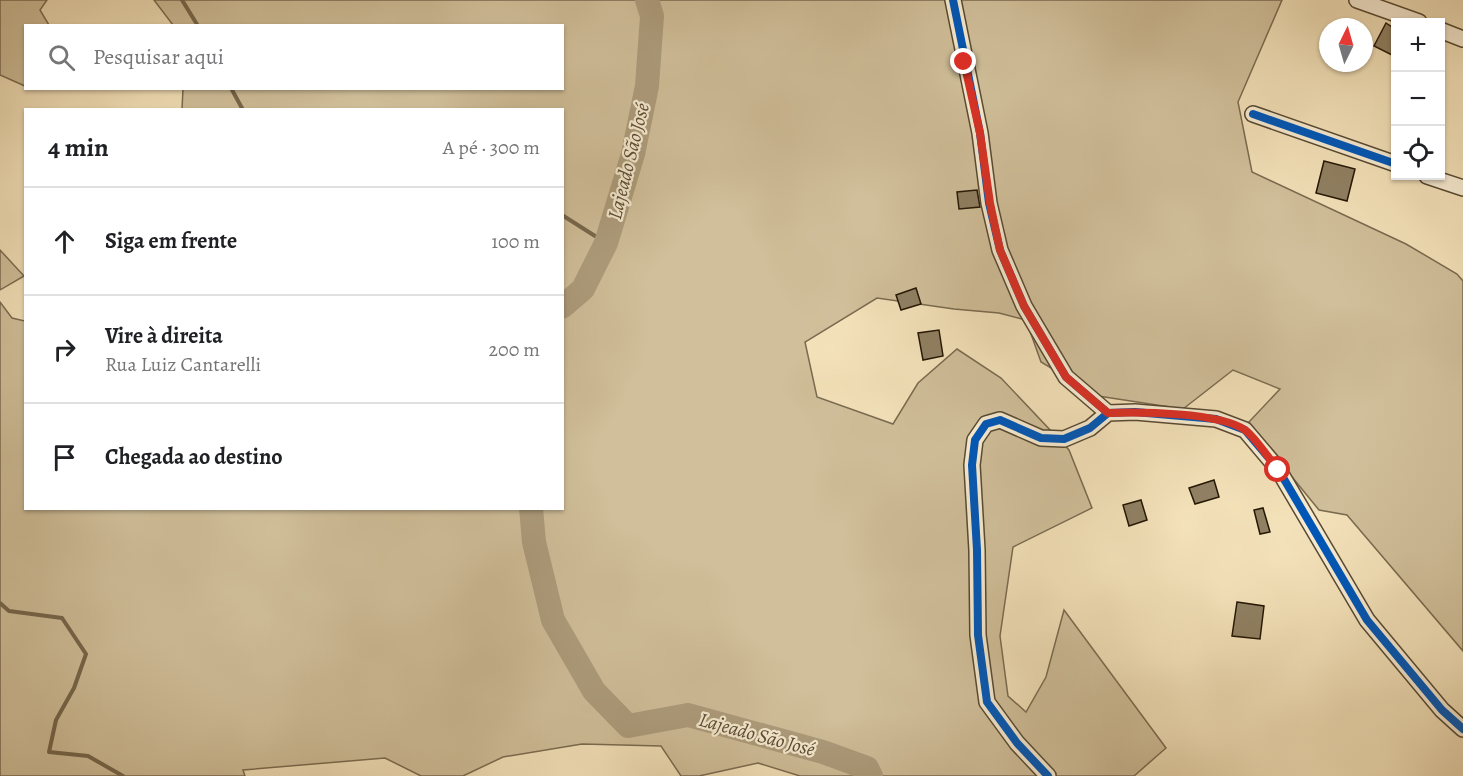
<!DOCTYPE html>
<html lang="pt">
<head>
<meta charset="utf-8">
<style>
  :root { --surface:#fff; --page:#f6f6f6; --text:#202124; --muted:#757577; --line:#e0e0e0 }
  body { margin:0; font-family:Alegreya,serif; background:var(--page); color:var(--text) }
  .controls { position:absolute; right:18px; top:18px; display:grid; overflow:hidden; border-radius:0px; box-shadow:0 2px 4px #0004 }
  .controls button { width:54px; height:54px; display:grid; place-items:center; padding:0; border:0; border-bottom:2px solid var(--line); background:var(--surface); color:var(--text); font:30px sans-serif }
  .compass { position:absolute; left:1319px; top:18px; width:54px; height:54px; border-radius:50%; background:var(--surface); box-shadow:0 2px 4px #0004; rotate:5deg }
  .stop { position:absolute; width:18px; height:18px; margin:-14px; border:4px solid #d93025; border-radius:50%; background:#fff }
  .stop.end { background:#d93025; border-color:#fff; box-shadow:0 2px 6px #0008 }
  .list { margin:0; padding:0; list-style:none }
  h2 { display:flex; justify-content:space-between; align-items:center; height:78px; margin:0; padding:0 24px; font-size:26px }
  h2 small { font-size:20px; font-weight:400; color:var(--muted) }
  .list li { display:grid; grid-template-columns:39px 1fr auto; gap:18px; align-items:center; box-sizing:border-box; height:108px; padding:0 24px; border-top:2px solid var(--line) }
  .list b { display:block; font-size:22px; white-space:nowrap }
  .list p { margin:0; font-size:20px; white-space:nowrap; color:var(--muted) }
  .list em { font-size:20px; font-style:normal; color:var(--muted) }
  .icon { flex:none; width:33px; height:33px; fill:none; stroke:currentColor; stroke-width:2; stroke-linecap:round; stroke-linejoin:round }
  .map { position:relative; flex:none; width:1463px; height:776px; overflow:hidden }
  .search { position:absolute; background:var(--surface); box-shadow:0 2px 4px #0004; left:24px; top:24px; width:540px; height:66px; display:flex; align-items:center; gap:15px; box-sizing:border-box; padding:0 21px; border-radius:0px; color:var(--muted); font-size:22px }
  .panel { position:absolute; background:var(--surface); box-shadow:0 2px 4px #0004; left:24px; top:108px; width:540px; height:402px; border-radius:0px }
  .map>svg:first-child { display:block }
  .green { fill:#d0bf9a; stroke:#7a6b50; stroke-width:1.5 }
  .lines { fill:none; stroke-linecap:round; stroke-linejoin:round }
  .stream { stroke:#76674c; stroke-width:4 }
  .river { stroke:#ad9c7c; stroke-width:24 }
  .building { fill:#908063; stroke:#241705; stroke-width:1.5 }
  .minor-casing { stroke:#584a32; stroke-width:18 }
  .minor { stroke:#f7ecd2; stroke-width:15 }
  .cycleway-casing { stroke:#f7ecd2; stroke-width:11 }
  .cycleway { stroke:#0057b8; stroke-width:8 }
  .route { stroke:#d93025; stroke-width:8 }
  .labels { text-anchor:middle; stroke-width:4.5; stroke-linejoin:round; paint-order:stroke }
  .water-label { font-size:20px; font-style:italic; fill:#5b4c35; stroke:#f7ecd2 }
</style>
</head>
<body>
<div class="map">
<svg width="1463" height="776" viewBox="0 0 1463 776">
  <rect width="100%" height="100%" fill="#f3e1b9"/>
  <filter id="stains"><feTurbulence type="fractalNoise" baseFrequency=".00333" numOctaves="4"/><feColorMatrix values="0 0 0 0 .2 0 0 0 0 .09 0 0 0 0 .02 0 0 0 .5 -.17"/></filter>
  <radialGradient id="worn" r=".72"><stop offset=".6" stop-color="#630" stop-opacity="0"/><stop offset="1" stop-color="#630" stop-opacity=".3"/></radialGradient>
  <g class="green">
    <polygon points="0,0 47,0 40,10 49,25 26,26 25,86 0,75"/>
    <polygon points="154,0 1282,0 1238,102 1252,172 1406,244 1457,274 1463,281 1463,651 1347,515 1319,510 1248,423 1280,389 1233,370 1183,409 1098,396 1041,362 1026,320 999,313 954,309 877,298 805,342 817,397 893,424 918,383 957,349 1001,378 1069,450 1092,508 1013,547 1000,636 1008,696 1026,712 1046,677 1064,610 1166,748 1134,776 800,776 758,763 699,776 681,776 661,746 582,744 503,757 463,776 421,776 385,758 243,770 245,776 0,776 0,302 12,318 25,321 26,508 562,508 562,110 182,109 183,89 562,88 562,26 173,25"/>
    <polygon points="0,250 24,276 0,290"/>
  </g>
  <g class="lines">
    <g class="stream">
      <polyline points="182,0 198,26"/>
      <polyline points="231,88 243,110"/>
      <polyline points="562,215 606,243"/>
      <polyline points="0,603 9,611 62,618 86,654 74,688 56,720 49,752 88,756 123,776"/>
    </g>
    <g class="river">
      <polyline points="562,307 583,289 606,243 633,154 647,86 652,16 647,0"/>
      <polyline points="531,508 534,542 553,620 594,691 628,726 688,715 823,752 867,768 871,776"/>
    </g>
  </g>
  <g class="building">
    <polygon points="1386,23 1395,29 1395,49 1392,55 1374,46"/>
    <polygon points="1324,161 1355,169 1347,201 1316,193"/>
    <polygon points="977,190 980,207 959,209 957,192"/>
    <polygon points="916,288 921,304 901,310 896,295"/>
    <polygon points="939,330 943,356 923,360 918,333"/>
    <polygon points="1214,480 1219,497 1195,504 1189,488"/>
    <polygon points="1141,500 1147,520 1129,526 1123,505"/>
    <polygon points="1263,508 1270,532 1260,534 1254,510"/>
    <polygon points="1237,602 1264,606 1260,639 1232,636"/>
  </g>
  <g class="lines">
    <g class="minor-casing">
      <g id="minor">
        <polyline points="953,0 980,133 989,203 1000,250 1024,306 1066,377 1108,413"/>
        <polyline points="1357,0 1419,22"/>
        <polyline points="1440,30 1463,39"/>
        <polyline points="1253,114 1396,164"/>
        <polyline points="1427,176 1463,188"/>
        <polyline points="1048,776 1017,743 987,702 978,635 977,550 972,465 975,440 986,424 1000,420 1041,438 1064,439 1090,428 1108,413 1135,412 1216,419 1245,430 1278,469 1367,620 1442,710 1463,729"/>
      </g>
    </g>
    <use href="#minor" class="minor"/>
    <g class="cycleway-casing">
      <g id="cycleway">
        <polyline points="953,0 980,133 989,203 1000,250 1024,306 1066,377 1108,413"/>
        <polyline points="1253,114 1396,164"/>
        <polyline points="1048,776 1017,743 987,702 978,635 977,550 972,465 975,440 986,424 1000,420 1041,438 1064,439 1090,428 1108,413 1135,412 1216,419 1245,430 1278,469 1367,620 1442,710 1463,729"/>
      </g>
    </g>
    <use href="#cycleway" class="cycleway"/>
  </g>
  <g class="lines">
    <path class="route" d="M964 62 980 133 990 203 1000 250 1024 306 1066 377 1108 413C1140 412 1219 412 1245 430 1255 437 1270 460 1278 470"/>
  </g>
  <g class="labels">
    <g class="water-label">
      <text transform="translate(628 161) rotate(-76)" y="7">Lajeado São José</text>
      <text transform="translate(757 734) rotate(15)" y="7">Lajeado São José</text>
    </g>
  </g>
  <rect width="100%" height="100%" filter="url(#stains)"/>
  <rect width="100%" height="100%" fill="url(#worn)"/>
</svg>
<div class="controls">
<button>+</button>
<button>−</button>
<button><svg class="icon" aria-label="locate" viewBox="0 0 24 24"><circle cx="12" cy="12" r="6"/><path d="M12 2v4M12 18v4M2 12h4M18 12h4"/></svg></button>
</div>
<svg class="compass" viewBox="-18 -18 36 36"><path d="M0-13l5 13h-10z" fill="#e53935"/><path d="M0 13l5-13h-10z" fill="#757577"/></svg>
<div class="stop" style="left:1278px;top:470px"></div>
<div class="stop end" style="left:964px;top:62px"></div>
<div class="search"><svg class="icon" aria-label="search" viewBox="0 0 24 24"><circle cx="10" cy="10" r="6"/><path d="M15 15l6 6"/></svg>Pesquisar aqui</div>
<section class="panel">
<h2>4 min<small>A pé · 300 m</small></h2>
<ul class="list">
<li><svg class="icon" aria-label="ahead" viewBox="0 0 24 24"><path d="M12 20V5M6 11l6-6 6 6"/></svg><div><b>Siga em frente</b></div><em>100 m</em></li>
<li><svg class="icon" aria-label="right" viewBox="0 0 24 24"><path d="M7 20v-9h11M14 6l5 5-5 5"/></svg><div><b>Vire à direita</b><p>Rua Luiz Cantarelli</p></div><em>200 m</em></li>
<li><svg class="icon" aria-label="arrive" viewBox="0 0 24 24"><path d="M6 21V4h12l-3 4 3 4H6"/></svg><div><b>Chegada ao destino</b></div></li>
</ul>
</section>
</div>
</body>
</html>
